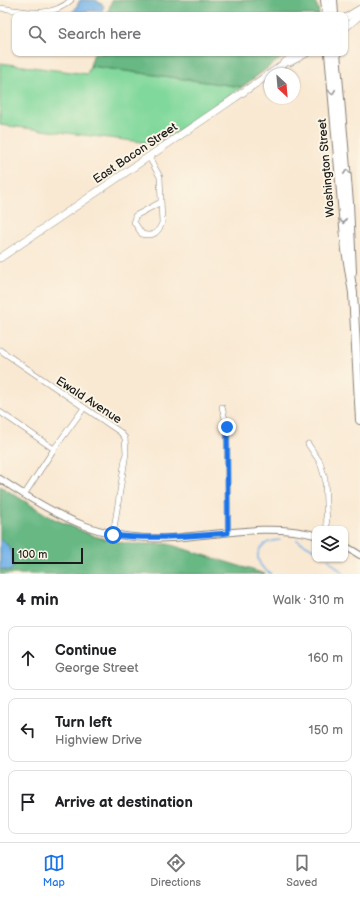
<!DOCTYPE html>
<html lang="en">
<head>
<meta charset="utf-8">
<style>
  :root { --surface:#fff; --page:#f6f6f6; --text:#202124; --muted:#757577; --line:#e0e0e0; --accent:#1a73e8 }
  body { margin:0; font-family:"Balsamiq Sans",sans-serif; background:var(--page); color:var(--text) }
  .controls { position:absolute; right:12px; bottom:12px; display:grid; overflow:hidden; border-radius:8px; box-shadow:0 1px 3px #0004 }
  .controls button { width:36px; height:36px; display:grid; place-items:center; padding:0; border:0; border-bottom:1px solid var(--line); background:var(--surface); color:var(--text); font:20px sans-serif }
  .compass { position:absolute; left:264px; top:68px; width:36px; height:36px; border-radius:50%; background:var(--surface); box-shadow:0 1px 3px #0004; rotate:154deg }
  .scale { position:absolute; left:12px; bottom:10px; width:71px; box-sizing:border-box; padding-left:4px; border:2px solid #1c1c1c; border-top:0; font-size:11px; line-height:14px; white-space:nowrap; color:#1c1c1c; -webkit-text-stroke:3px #fcf5e5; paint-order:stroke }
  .stop { position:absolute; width:12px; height:12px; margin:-9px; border:3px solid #1a73e8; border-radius:50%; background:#fff }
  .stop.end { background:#1a73e8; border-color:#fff; box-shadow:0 1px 4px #0008 }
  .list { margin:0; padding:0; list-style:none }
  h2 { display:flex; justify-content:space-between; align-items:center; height:52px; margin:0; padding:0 16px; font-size:17px }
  h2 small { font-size:13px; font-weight:400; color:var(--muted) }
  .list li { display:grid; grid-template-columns:26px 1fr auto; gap:12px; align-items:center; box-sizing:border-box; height:64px; margin:0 8px 8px; padding:0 8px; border:1px solid var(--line); border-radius:8px }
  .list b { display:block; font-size:15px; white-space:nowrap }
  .list p { margin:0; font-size:13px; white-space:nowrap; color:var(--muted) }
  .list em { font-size:13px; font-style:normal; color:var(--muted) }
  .icon { flex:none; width:22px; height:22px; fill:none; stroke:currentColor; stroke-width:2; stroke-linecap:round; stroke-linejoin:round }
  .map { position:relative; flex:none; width:360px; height:574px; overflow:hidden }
  .search { position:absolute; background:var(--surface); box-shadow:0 1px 3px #0004; left:12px; right:12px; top:12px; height:44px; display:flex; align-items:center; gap:10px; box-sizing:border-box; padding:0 14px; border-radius:8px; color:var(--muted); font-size:15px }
  .sheet { height:268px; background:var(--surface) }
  nav { display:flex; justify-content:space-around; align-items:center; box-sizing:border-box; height:56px; border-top:1px solid var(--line); background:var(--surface); font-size:11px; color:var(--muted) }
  nav a { display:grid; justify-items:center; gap:2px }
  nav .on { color:var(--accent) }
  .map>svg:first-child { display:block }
  .green { fill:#81d89c; stroke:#4e7a5c }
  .forest { fill:#68b884; stroke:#426a50 }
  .water { fill:#75b3e8; stroke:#486882 }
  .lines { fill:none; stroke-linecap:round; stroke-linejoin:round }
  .stream { stroke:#75b3e8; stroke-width:1.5 }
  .minor-casing { stroke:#8a8278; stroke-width:6 }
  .tertiary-casing { stroke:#8a8278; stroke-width:8 }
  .secondary-casing { stroke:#8a8278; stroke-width:8 }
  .primary-casing { stroke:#8a8278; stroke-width:10 }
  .minor { stroke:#fff; stroke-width:5 }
  .tertiary { stroke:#fff; stroke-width:6 }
  .secondary { stroke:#fff; stroke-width:7 }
  .primary { stroke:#fff; stroke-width:8 }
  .oneway { stroke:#999 }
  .route { stroke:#1a73e8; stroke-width:5 }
  .labels { text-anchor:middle; stroke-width:4; stroke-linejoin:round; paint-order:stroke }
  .street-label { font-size:12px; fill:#1c1c1c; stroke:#fcf5e5 }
</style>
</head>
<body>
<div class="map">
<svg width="360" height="574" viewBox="0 0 360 574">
  <rect width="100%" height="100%" fill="#fcf5e5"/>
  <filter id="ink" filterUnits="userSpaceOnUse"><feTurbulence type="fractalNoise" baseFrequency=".025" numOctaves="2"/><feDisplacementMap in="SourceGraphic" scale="8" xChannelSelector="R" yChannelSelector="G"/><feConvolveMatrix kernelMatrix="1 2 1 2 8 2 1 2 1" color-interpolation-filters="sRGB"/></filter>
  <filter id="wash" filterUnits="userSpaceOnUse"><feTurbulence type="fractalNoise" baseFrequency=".012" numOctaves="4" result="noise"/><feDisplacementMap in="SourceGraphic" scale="16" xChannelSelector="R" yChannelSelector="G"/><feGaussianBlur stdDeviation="0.9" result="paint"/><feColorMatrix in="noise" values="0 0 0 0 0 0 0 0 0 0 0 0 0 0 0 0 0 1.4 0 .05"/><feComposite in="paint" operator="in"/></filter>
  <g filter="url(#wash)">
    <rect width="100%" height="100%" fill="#f9e9d3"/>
    <polygon class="green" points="0,63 87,74 90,66 242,87 159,144 0,125"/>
    <g class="forest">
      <polygon points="112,0 314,0 318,8 319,15 107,15"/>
      <polygon points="94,53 288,53 242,87 90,66"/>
      <path d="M0 486 52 518 94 536 112 541 132 544H168L265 574H0V569L10 571 12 569C14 555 12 547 0 539Z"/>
    </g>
    <g class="water">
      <path d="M80 0H96L104 6 101 12C84 8 83 15 69 15L76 8Z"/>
      <path d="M0 539C14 549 12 552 13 568L10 571 0 569Z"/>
    </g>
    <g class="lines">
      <g class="stream">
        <polyline points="297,540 315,550"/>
        <polyline points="328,559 344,574"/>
        <path d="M271 574C250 562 255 541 280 540"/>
      </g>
    </g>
  </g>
  <g filter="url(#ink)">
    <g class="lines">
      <g class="minor-casing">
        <g id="minor">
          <path d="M0 8C25 11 51 19 71 0"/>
          <path d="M149 157 160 177 162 223C158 233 153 237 142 234L134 222 135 216 161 202"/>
          <polyline points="0,350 120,432 125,438 126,453 113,535"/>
          <polyline points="222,407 227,427 228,533"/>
          <polyline points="0,412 54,449"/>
          <polyline points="308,444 320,462 325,479 327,529"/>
          <polyline points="24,495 54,449 84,408"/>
        </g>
      </g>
      <g class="tertiary-casing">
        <g id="tertiary">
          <path d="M0 479C56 516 101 542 171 538 218 535 268 523 315 535"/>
          <polyline points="345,546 360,555"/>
        </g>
      </g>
      <g class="secondary-casing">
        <g id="secondary">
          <polyline points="345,18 360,9"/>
          <polyline points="345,28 360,15"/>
          <polyline points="290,62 307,53"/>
          <polyline points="0,258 229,102 281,66 296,53"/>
        </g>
      </g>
      <g class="primary-casing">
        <g id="primary">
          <polyline points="325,0 327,15"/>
          <polyline points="333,0 334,15"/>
          <polyline points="329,53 346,250 353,293 360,420"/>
          <polyline points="336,53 349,203 352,272"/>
        </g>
      </g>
      <use href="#minor" class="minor"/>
      <use href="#tertiary" class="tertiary"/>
      <use href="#secondary" class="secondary"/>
      <use href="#primary" class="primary"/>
    </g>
    <defs><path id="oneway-chevron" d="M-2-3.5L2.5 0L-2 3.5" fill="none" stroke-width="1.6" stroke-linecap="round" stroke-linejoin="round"/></defs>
    <g class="oneway">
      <use href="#oneway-chevron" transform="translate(332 92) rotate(85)"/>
      <use href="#oneway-chevron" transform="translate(347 172) rotate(-94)"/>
      <use href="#oneway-chevron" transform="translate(343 221) rotate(84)"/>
    </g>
  </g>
  <g class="lines" filter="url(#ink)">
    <path class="route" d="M113 535C152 540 189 536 228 533L227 427"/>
  </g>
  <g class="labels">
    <g class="street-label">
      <text transform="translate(135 153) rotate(-34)" y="4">East Bacon Street</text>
      <text transform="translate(326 168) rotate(-95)" y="4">Washington Street</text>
      <text transform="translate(89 400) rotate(33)" y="4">Ewald Avenue</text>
    </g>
  </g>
</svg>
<div class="controls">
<button><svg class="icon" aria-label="layers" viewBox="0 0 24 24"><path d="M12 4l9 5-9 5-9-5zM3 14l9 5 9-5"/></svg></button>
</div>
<svg class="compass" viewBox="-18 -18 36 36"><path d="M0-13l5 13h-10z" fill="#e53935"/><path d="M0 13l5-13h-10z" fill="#757577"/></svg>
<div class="scale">100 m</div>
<div class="stop" style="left:113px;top:535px"></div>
<div class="stop end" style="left:227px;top:427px"></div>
<div class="search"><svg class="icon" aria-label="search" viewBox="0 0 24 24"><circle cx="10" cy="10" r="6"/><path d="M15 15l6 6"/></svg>Search here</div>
</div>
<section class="sheet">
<h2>4 min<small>Walk · 310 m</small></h2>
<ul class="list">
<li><svg class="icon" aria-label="ahead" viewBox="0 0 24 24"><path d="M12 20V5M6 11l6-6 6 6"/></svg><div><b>Continue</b><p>George Street</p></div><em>160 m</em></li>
<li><svg class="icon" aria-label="left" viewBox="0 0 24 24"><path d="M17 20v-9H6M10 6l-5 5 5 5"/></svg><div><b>Turn left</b><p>Highview Drive</p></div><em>150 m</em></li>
<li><svg class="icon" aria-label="arrive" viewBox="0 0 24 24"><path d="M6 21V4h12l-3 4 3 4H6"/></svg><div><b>Arrive at destination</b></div></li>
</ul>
</section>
<nav>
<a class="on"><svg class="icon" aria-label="map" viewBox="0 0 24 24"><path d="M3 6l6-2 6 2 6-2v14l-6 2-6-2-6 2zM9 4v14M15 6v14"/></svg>Map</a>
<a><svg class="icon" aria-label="directions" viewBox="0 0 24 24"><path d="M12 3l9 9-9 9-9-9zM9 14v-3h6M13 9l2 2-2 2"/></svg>Directions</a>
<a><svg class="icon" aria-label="saved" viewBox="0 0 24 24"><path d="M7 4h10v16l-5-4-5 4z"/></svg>Saved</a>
</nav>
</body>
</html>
